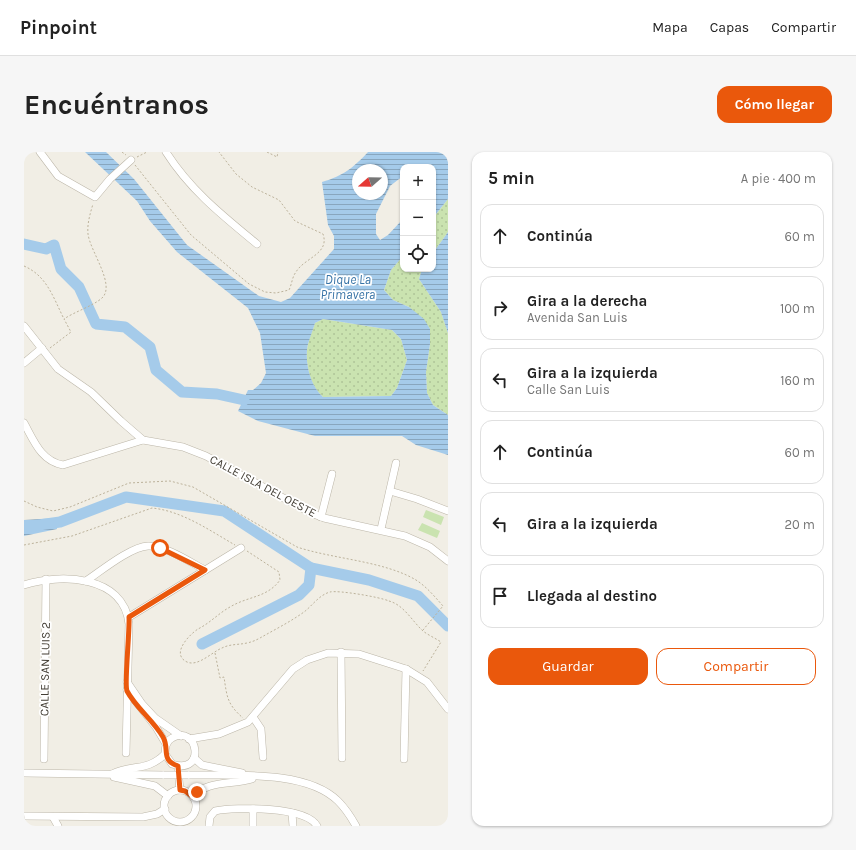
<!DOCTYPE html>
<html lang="es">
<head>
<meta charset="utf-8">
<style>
  :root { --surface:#fff; --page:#f6f6f6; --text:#222; --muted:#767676; --line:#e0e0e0; --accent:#ea580c }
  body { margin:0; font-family:Karla,sans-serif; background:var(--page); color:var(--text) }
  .controls { position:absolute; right:12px; top:12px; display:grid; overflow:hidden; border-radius:8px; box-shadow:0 1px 3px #0004 }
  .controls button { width:36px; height:36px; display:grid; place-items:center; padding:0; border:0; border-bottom:1px solid var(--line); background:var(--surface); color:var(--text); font:20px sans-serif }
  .compass { position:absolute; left:328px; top:12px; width:36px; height:36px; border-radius:50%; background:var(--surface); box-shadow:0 1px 3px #0004; rotate:250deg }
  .stop { position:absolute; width:12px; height:12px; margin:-9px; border:3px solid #ea580c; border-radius:50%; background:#fff }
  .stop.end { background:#ea580c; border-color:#fff; box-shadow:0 1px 4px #0008 }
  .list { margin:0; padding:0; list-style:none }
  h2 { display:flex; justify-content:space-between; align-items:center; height:52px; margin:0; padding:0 16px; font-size:17px }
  h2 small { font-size:13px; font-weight:400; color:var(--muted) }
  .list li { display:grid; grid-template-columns:26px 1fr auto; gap:12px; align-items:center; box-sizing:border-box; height:64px; margin:0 8px 8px; padding:0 8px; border:1px solid var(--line); border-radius:12px }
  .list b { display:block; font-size:15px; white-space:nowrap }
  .list p { margin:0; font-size:13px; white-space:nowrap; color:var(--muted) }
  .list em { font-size:13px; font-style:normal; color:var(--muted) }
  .actions { display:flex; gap:8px; padding:12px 16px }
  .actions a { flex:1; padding:9px 0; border:1px solid var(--accent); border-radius:12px; text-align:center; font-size:14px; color:var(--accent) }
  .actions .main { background:var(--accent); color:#fff }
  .icon { flex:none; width:22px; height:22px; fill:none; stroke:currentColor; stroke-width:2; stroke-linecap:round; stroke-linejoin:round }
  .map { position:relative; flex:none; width:424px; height:674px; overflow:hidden; border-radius:12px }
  header { display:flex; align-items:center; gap:24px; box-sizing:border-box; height:56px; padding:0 20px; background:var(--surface); border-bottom:1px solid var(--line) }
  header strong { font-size:19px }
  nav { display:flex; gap:22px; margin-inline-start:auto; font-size:14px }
  .intro { display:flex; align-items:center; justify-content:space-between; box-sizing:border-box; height:96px; padding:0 24px }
  h1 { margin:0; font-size:28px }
  .button { padding:10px 18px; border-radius:12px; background:var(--accent); color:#fff; font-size:14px; font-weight:700 }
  main { display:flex; gap:24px; padding:0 24px }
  aside { flex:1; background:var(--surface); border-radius:12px; box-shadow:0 1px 3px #0004 }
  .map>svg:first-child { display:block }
  .grass { fill:url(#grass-dots) }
  .green { fill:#cae3b0 }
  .water { fill:url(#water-rules); fill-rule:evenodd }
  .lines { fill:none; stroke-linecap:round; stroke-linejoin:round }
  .river { stroke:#a5cbea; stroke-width:11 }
  .minor-casing { stroke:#bcb6a8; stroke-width:8 }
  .path { stroke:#bcb29b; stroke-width:1; stroke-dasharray:2 2; stroke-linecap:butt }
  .minor { stroke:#fff; stroke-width:7 }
  .minor-bridge-casing { stroke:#bcb6a8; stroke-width:8; stroke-linecap:butt }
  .minor-bridge { stroke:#fff; stroke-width:7 }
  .route { stroke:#ea580c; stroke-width:5 }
  .labels { text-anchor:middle; stroke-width:3.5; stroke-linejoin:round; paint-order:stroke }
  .street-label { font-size:12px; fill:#433e35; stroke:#fff }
  .water-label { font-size:13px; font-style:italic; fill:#3773a6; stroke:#fff }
</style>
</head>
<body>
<header>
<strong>Pinpoint</strong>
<nav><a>Mapa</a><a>Capas</a><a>Compartir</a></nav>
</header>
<div class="intro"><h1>Encuéntranos</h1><a class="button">Cómo llegar</a></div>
<main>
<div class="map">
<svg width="424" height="674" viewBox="0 0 424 674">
  <defs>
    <pattern id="grass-dots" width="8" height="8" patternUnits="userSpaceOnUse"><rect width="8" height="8" fill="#cae3b0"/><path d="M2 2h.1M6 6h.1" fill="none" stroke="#afc498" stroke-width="1.8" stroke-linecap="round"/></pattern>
    <pattern id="water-rules" width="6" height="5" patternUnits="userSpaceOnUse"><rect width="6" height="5" fill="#a5cbea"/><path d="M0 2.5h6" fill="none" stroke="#88a6be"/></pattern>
  </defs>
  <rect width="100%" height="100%" fill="#f1eee5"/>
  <g class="grass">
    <polygon points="424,47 424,80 409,101 409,66"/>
    <polygon points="379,104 379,117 398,117 395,127 417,160 424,181 424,263 409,253 403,241 402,220 406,192 385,155 369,148 360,138 367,118"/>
    <path d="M299 167 368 178 377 187 383 208 373 236 367 244 299 245C286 234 280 209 284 192 285 185 289 178 291 171Z"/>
  </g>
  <g class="green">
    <polygon points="402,358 420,365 417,373 399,365"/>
    <polygon points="398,371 416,379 413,386 394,378"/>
  </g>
  <g class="water">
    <path d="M61 0H82L110 27 163 93 235 144 257 150 266 146 310 97V84L304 73 298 30C319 24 329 16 344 0H424V47L409 66V15H379V24L366 34 352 62V82L356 88 364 83 379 67V104L367 118 360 138 369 148 385 155 400 167 406 177V192L402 220 403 241 409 253 424 263V303L392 293 378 284H291L234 269 214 259 224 238H229L237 231 242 221 236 181 224 156 153 100 126 69 113 49ZM334 18H358V42H334ZM299 167 368 178 377 187 383 208 373 236 367 244 299 245C286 234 280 209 284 192 286 185 289 178 291 171Z"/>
    <polygon points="424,80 424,181 417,160 395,127 398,117 409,117 409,101"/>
    <polygon points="32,366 33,377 0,384 0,368"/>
  </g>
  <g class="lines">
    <g class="river">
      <polyline points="0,92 22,97 30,93 37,117 55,135 72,172 101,175 126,195 132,218 158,240 193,242 220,248"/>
      <polyline points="0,375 36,370 102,345 200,359 287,416 285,433 275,443 178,492"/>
      <polyline points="287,416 345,428 394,444 424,474"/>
    </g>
    <g class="minor-casing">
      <g id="minor">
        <polyline points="16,0 34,24 71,45 86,27 107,8"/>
        <path d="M142 0C166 38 199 64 233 92"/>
        <polyline points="0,174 34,217 67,240 97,269 119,288 159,295 182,304 287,361 300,366 381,384 406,395 424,409"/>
        <polyline points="0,211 18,196"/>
        <path d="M0 271C10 289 17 309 39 313L119 288"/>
        <polyline points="366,339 393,347 424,359"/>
        <polyline points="297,365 308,322"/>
        <polyline points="357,377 372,311"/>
        <path d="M62 429C77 419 106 395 124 394 140 393 166 410 181 418"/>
        <path d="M0 433C36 421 100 423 105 472L102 601"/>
        <polyline points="105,465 217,396"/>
        <polyline points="317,500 318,606"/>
        <polyline points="103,530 118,552 131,566 157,584"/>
        <polyline points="103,538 132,575 142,592"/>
        <polyline points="229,565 237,577 239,605"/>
        <polyline points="165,587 195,582 224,570 269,517 283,508 304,501 335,502 382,517 403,530 424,557"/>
        <polyline points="170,606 178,613 218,621"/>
        <polyline points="20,607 22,427"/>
        <polyline points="380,607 382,517"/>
        <polyline points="154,618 156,638"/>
        <polyline points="0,621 140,623"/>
        <path d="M88 622C109 612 123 620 141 602 141 596 142 589 148 586 174 571 183 624 148 612L141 602"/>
        <path d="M164 623C207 624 282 617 314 649 322 657 327 665 332 674"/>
        <polyline points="90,625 131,634 144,644"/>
        <circle cx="156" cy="654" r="16"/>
        <path d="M169 645C182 628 209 633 228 627"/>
        <polyline points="268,661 269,674"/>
        <polyline points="0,664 119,665 133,662 141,657"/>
        <polyline points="29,665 34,674"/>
        <path d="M185 674 186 665 191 659C212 655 282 654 293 674"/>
        <polyline points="229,674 229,657"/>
      </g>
    </g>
    <g class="path">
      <polyline points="98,0 102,3"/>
      <polyline points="243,0 253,5 254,0"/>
      <polyline points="113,5 123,0"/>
      <path d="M111 13 167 83 225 132 241 140 252 141 265 138C268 132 268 125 272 120 280 106 306 102 299 82L271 69 255 48 228 35 212 22 195 0"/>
      <path d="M0 114C23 124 29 145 40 167"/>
      <path d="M26 196 47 180 40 167C50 160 69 154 78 146 92 133 66 99 64 82 63 72 66 62 69 52"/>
      <path d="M0 349 13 355 29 359 46 355 105 331 146 329 169 335 273 395C309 407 360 409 392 428 403 435 411 445 419 454L399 478"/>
      <path d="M0 393 48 384 128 356C158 359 185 378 211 393"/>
      <path d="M223 399 255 420 256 428C243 446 224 444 206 455 195 461 186 471 174 477 166 482 146 502 163 510 174 515 188 500 198 496 210 490 220 495 236 486 250 478 266 470 280 460 288 454 295 443 306 440 314 438 356 445 365 449 380 453 388 469 399 479 404 483 411 486 417 490L399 519"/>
      <path d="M191 501 196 526 200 525C203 545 203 552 219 566"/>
    </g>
    <use href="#minor" class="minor"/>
    <g class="minor-bridge-casing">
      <polyline id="minor-bridge" points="140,623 164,623"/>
    </g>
    <use href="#minor-bridge" class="minor-bridge"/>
  </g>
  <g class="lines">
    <path class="route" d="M136 396 181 418 105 465C106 478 100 532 103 539 112 556 129 568 139 585 146 597 136 608 154 614L156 638 161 639 169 645 173 640"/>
  </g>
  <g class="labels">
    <g class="street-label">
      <text transform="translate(239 334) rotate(28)" y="4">CALLE ISLA DEL OESTE</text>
      <text transform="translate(21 517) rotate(-89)" y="4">CALLE SAN LUIS 2</text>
    </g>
    <g class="water-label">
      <text x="324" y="132">Dique La<tspan x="324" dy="15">Primavera</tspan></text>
    </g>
  </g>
</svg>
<div class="controls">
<button>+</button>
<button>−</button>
<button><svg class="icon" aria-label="locate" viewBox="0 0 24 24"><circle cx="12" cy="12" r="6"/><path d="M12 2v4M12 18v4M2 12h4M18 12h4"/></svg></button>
</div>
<svg class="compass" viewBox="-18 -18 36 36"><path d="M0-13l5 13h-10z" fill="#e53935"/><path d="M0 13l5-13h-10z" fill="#767676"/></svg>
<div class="stop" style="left:136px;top:396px"></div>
<div class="stop end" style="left:173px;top:640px"></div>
</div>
<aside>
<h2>5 min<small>A pie · 400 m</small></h2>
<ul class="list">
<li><svg class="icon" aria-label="ahead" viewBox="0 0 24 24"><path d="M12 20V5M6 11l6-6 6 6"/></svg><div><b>Continúa</b></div><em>60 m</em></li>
<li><svg class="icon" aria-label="right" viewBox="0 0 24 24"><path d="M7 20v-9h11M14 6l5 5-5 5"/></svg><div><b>Gira a la derecha</b><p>Avenida San Luis</p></div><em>100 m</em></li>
<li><svg class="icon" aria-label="left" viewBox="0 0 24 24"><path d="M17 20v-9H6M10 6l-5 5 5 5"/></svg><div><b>Gira a la izquierda</b><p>Calle San Luis</p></div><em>160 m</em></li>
<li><svg class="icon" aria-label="ahead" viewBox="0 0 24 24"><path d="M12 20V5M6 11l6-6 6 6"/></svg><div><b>Continúa</b></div><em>60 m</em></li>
<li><svg class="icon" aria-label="left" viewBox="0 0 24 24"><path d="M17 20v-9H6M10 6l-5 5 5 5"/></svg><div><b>Gira a la izquierda</b></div><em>20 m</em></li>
<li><svg class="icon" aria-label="arrive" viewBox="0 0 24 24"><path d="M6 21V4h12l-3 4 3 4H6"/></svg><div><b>Llegada al destino</b></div></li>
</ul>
<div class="actions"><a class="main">Guardar</a><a>Compartir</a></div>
</aside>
</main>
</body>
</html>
